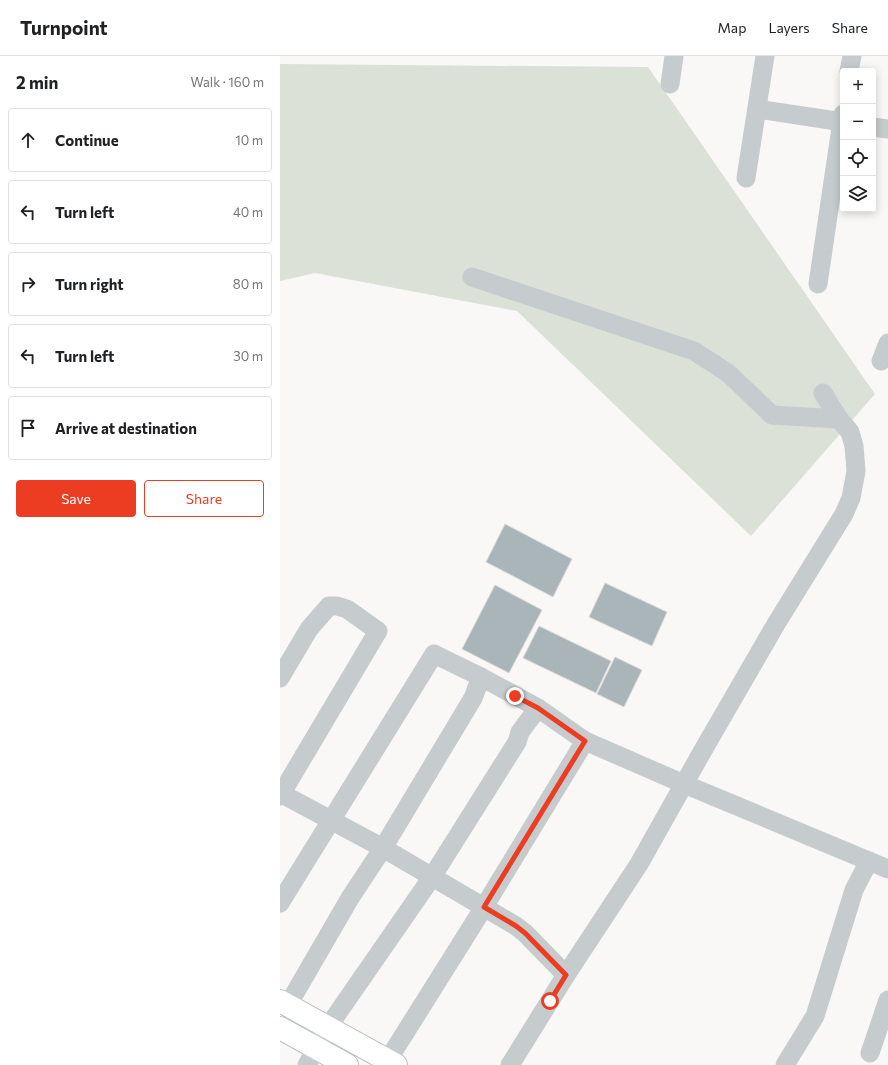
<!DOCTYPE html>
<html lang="en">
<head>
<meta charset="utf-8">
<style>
  :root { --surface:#fff; --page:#f6f6f6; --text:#202124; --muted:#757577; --line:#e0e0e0; --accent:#ec3d22 }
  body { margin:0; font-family:Commissioner,sans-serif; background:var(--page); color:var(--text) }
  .controls { position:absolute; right:12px; top:12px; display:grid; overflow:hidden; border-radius:4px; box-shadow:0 2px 10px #0003 }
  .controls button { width:36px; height:36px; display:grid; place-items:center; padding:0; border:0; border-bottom:1px solid var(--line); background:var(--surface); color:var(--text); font:20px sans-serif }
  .stop { position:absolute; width:12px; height:12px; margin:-9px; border:3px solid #ec3d22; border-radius:50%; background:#fff }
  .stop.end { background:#ec3d22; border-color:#fff; box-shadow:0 1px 4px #0008 }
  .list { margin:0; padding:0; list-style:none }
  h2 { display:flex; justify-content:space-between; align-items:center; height:52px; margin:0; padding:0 16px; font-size:17px }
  h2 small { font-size:13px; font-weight:400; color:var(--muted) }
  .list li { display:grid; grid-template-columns:26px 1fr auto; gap:12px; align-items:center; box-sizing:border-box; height:64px; margin:0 8px 8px; padding:0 8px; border:1px solid var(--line); border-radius:4px }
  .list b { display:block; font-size:15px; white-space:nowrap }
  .list em { font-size:13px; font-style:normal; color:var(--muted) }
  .actions { display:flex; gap:8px; padding:12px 16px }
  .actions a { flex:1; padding:9px 0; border:1px solid var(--accent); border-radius:4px; text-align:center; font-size:14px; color:var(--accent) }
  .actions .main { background:var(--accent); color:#fff }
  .icon { flex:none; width:22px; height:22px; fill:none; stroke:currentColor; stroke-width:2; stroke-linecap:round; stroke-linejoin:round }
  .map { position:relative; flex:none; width:608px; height:1009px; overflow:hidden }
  header { display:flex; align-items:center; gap:24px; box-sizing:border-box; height:56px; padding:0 20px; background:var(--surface); border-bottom:1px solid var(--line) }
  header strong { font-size:19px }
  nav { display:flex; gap:22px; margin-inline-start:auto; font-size:14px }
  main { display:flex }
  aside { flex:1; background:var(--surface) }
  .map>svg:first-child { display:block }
  .green { fill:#dbe1d6 }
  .building { fill:#aab5b9; stroke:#dadad8 }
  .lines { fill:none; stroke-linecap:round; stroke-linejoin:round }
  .secondary-casing { stroke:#b8bec2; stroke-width:24 }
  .street { stroke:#c6cbcd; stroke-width:19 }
  .secondary { stroke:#fff; stroke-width:22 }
  .route { stroke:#ec3d22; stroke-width:5 }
</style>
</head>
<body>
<header>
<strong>Turnpoint</strong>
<nav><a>Map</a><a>Layers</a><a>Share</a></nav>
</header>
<main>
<aside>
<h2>2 min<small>Walk · 160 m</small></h2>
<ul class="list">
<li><svg class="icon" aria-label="ahead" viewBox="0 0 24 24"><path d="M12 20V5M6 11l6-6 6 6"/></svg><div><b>Continue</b></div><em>10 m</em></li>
<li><svg class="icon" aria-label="left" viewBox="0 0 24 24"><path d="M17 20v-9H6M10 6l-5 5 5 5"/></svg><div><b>Turn left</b></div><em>40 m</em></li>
<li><svg class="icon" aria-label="right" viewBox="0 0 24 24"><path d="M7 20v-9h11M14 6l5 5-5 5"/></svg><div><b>Turn right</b></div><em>80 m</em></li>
<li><svg class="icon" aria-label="left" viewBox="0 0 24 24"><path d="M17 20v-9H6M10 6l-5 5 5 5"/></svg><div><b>Turn left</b></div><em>30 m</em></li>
<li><svg class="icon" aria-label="arrive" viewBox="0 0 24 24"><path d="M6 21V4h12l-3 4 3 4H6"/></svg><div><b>Arrive at destination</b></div></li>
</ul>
<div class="actions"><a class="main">Save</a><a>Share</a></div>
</aside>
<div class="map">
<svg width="608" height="1009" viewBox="0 0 608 1009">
  <rect width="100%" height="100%" fill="#f9f8f6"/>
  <polygon class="green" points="0,8 368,11 595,338 471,480 237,255 35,217 0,225"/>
  <g class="building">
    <polygon points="225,468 292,503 273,541 206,506"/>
    <polygon points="325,527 387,556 372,590 309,561"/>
    <polygon points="215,529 262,554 229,617 182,593"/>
    <polygon points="259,570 331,605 316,637 243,602"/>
    <polygon points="335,601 362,614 344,651 317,638"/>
  </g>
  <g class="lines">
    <g class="secondary-casing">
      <g id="secondary">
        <polyline points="0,945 116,1009"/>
        <polyline points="0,972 67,1009"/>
      </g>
    </g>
    <g class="street">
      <polyline points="569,15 572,0"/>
      <polyline points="390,28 394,0"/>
      <polyline points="477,53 563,66"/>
      <polyline points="593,71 608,73"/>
      <polyline points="466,122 485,0"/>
      <polyline points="192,221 414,295 448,317 492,359 559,363"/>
      <polyline points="538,228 563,58"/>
      <polyline points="601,305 608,287"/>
      <polyline points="0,622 29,573 49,550 57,550 67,553 98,575 0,740"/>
      <polyline points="0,737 103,792 236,870 245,877 286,919"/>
      <polyline points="0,847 154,598 201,621 258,652 305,685 404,728 608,813"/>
      <polyline points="8,949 70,842 103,792 193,642 201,621"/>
      <polyline points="590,997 608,944"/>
      <polyline points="108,1004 204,851 305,685"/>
      <polyline points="27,1009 48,971 152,821 237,686 240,676 258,652"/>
      <polyline points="230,1009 286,919 359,808 422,696 496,568 564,458 571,442 576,415 574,390 570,376 559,363 543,337"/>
      <polyline points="505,1009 535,960 574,834 589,805"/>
    </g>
    <use href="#secondary" class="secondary"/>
  </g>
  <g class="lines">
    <polyline class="route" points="235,640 258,652 305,685 204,851 236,870 245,877 286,919 270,945"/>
  </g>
</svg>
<div class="controls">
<button>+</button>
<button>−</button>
<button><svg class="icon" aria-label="locate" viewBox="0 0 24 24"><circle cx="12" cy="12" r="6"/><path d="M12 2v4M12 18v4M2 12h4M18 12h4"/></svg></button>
<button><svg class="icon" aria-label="layers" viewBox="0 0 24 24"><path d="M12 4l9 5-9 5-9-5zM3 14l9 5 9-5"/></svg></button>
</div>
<div class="stop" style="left:270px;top:945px"></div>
<div class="stop end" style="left:235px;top:640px"></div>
</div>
</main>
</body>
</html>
